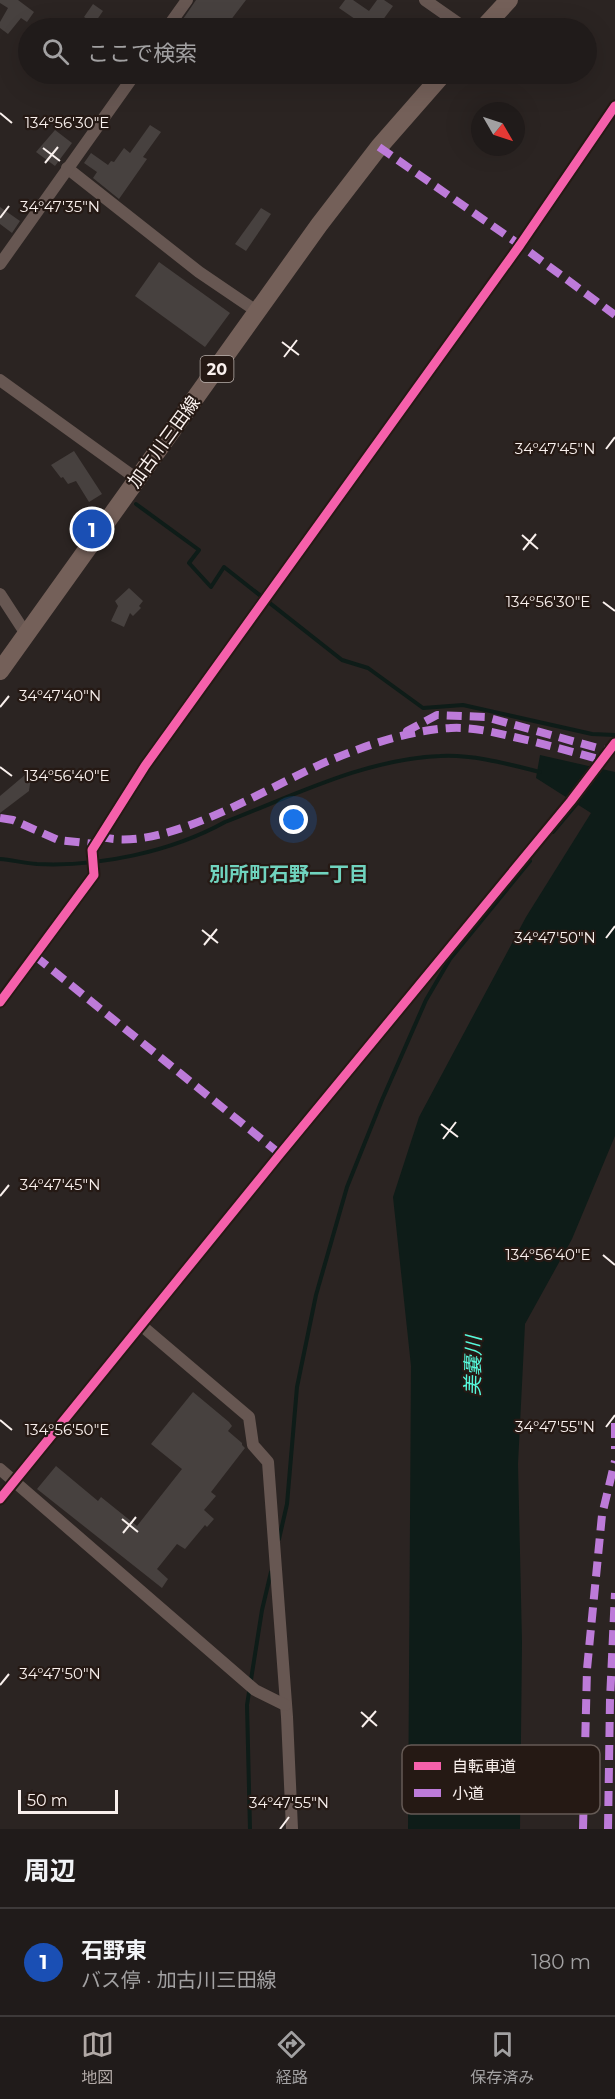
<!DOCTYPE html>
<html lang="ja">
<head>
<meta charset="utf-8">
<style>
  :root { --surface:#201b1a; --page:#2d2827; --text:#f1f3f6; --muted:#a2a1a2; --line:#3d3939; --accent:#b1a9a6 }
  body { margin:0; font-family:Montserrat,"Noto Sans JP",sans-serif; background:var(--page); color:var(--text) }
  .compass { position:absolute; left:471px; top:102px; width:54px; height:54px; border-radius:50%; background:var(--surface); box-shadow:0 6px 24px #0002; rotate:129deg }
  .scale { position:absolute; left:18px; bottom:15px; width:100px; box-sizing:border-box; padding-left:6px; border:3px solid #f9f0ed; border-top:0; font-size:16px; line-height:21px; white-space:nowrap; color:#f9f0ed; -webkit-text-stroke:4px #251914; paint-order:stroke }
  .you { position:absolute; left:294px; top:820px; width:21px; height:21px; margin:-15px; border:4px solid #fff; border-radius:50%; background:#1a73e8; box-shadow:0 0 0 9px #1a73e833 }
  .badge { display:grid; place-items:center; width:39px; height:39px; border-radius:50%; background:var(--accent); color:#fff; font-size:20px; font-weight:700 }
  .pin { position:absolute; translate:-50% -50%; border:3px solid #fff; box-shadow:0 2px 6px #0006 }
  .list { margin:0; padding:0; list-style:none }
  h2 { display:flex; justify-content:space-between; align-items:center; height:78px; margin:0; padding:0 24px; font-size:26px }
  h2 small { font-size:20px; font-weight:400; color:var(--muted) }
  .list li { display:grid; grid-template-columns:39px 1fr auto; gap:18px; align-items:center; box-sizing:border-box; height:108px; padding:0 24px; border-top:2px solid var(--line) }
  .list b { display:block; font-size:22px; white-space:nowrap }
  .list p { margin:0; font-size:20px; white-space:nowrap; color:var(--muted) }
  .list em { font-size:20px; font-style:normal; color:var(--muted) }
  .icon { flex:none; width:33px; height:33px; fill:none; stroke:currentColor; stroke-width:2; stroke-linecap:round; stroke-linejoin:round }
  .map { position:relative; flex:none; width:615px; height:1829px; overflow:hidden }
  .search { position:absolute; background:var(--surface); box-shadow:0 6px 24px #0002; left:18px; right:18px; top:18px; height:66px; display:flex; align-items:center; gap:15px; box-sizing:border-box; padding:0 21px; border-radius:33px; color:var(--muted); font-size:22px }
  .sheet { height:186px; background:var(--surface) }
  nav { display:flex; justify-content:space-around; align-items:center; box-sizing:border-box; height:84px; border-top:2px solid var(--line); background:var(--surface); font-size:16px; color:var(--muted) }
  nav a { display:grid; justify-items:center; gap:3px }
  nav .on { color:var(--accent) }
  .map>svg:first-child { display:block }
  .water { fill:#0e1c18 }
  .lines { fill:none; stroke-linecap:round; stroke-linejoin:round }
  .stream { stroke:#0e1c18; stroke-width:4 }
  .building { fill:#47413f }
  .street { stroke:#675752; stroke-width:12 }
  .primary { stroke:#746059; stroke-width:18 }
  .quiet { stroke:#bd7bd9; stroke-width:8; stroke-dasharray:15 8; stroke-linecap:butt }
  .cycleway-casing { stroke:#251914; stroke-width:13 }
  .cycleway { stroke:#f560ab; stroke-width:9 }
  .ticks { fill:none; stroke:#f9f0ed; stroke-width:2 }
  .labels { text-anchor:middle; stroke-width:4.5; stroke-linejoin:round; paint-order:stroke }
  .shield { fill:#251914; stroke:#b9b0ac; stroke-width:1.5 }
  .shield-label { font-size:16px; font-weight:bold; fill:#f9f0ed }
  .street-label { font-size:18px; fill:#f9f0ed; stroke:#251914 }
  .neighbourhood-label { font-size:20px; font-weight:bold; fill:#70d4bf; stroke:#251914 }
  .water-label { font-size:20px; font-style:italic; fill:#56f9db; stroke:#251914 }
  .key { fill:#251914; stroke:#655a55; stroke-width:1.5 }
  .key-label { font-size:16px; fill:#f9f0ed }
  .ticks-label { font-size:15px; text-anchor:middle; fill:#f9f0ed; stroke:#251914; stroke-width:4.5; stroke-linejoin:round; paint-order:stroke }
</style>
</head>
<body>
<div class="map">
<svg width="615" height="1829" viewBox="0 0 615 1829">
  <rect width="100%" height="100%" fill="#2b2422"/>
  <polygon class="water" points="540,755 615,772 615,1136 572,1239 525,1324 518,1464 522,1642 520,1829 408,1829 411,1366 393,1197 419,1117 526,917 591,813 536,778"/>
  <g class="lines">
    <g class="stream">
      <polyline points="136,504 199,550 189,563 211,587 224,567 342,660 368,668 423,708 463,705 592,734 615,735"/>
      <polyline points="553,832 579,801"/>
      <path d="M0 859C12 860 24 863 37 864 98 867 171 852 225 822 293 796 365 759 440 756 472 754 508 764 540 772"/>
      <polyline points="279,1539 287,1504 297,1387 316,1295 347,1187 382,1100 426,1000 450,959 530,861"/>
      <polyline points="250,1829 247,1705 262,1610 271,1572"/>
    </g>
  </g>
  <g class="building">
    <polygon points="0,0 18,0 34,12 27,22 21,18 8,34 0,28 0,22 8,8 0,3"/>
    <polygon points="196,0 246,0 230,21 240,28 177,28"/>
    <polygon points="345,0 353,0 369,11 377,0 384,0 393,6 377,28 368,28 339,8"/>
    <polygon points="93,4 103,11 94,24 84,17"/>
    <polygon points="150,125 161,132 143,157 147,159 119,199 93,178 97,172 84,163 91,153 108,165 111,161 114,162 124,148 130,153"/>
    <polygon points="55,130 72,143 55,166 36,152"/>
    <polygon points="0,207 20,221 12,233 0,224"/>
    <polygon points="261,208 271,214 246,251 235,244"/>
    <polygon points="159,262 230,313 205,347 135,296"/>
    <polygon points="74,451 102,494 89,502 76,481 68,484 63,477 61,478 51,465"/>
    <polygon points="129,588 143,601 139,606 141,608 133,616 130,613 124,627 111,621 118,606 115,601"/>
    <polygon points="32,769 29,791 0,813 0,796"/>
    <polygon points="193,1392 229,1422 232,1426 228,1431 242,1443 242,1445 245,1448 211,1492 216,1496 204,1510 214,1519 207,1527 205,1525 185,1549 177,1544 157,1569 168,1579 162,1588 37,1489 56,1466 98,1501 101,1497 137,1526 182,1469 151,1444"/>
  </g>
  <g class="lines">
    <g class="street">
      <polyline points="425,0 465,28"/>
      <polyline points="167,28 187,0"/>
      <polyline points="67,168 199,272 258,312"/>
      <polyline points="0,264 135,74"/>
      <polyline points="0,380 137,479"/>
      <polyline points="0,594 26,634"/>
      <polyline points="0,1002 94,875 92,850 145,766 520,245 615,106"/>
      <polyline points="142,1326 249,1417 253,1445 268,1462 287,1717 292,1829"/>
      <polyline points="0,1469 255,1690 285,1705"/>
      <polyline points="0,1499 280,1154 571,801 615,743"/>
    </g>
    <g class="primary">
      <polyline points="483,28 509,0"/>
      <polyline points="0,671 319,225 379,147 443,74"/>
    </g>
    <g class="quiet">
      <polyline points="379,147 520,245 615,315"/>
      <polyline points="408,733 407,731 437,715 486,717 612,752"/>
      <polyline points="0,818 13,820 58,840 95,844"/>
      <path d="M99 836C163 856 273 783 333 759 370 744 411 730 451 728 473 727 493 732 514 737 544 744 573 752 602 760"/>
      <polyline points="35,956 280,1154"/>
      <polyline points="615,1423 615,1449"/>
      <polyline points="583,1829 587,1669 602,1515 615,1461"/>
      <polyline points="608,1829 610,1700 615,1593"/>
    </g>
    <g class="cycleway-casing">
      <g id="cycleway">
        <polyline points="0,1002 94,875 92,850 145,766 520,245 615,106"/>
        <polyline points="0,1499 280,1154 571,801 615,743"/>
      </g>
    </g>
    <use href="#cycleway" class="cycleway"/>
  </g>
  <path class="ticks" d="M0 113 12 123M43 148 60 161M45 163 58 147M0 218 9 206M282 342 299 355M284 357 297 340M606 449 615 437M522 535 538 549M523 550 536 534M603 602 615 611M0 707 9 696M0 767 12 776M202 930 218 943M606 938 615 926M204 945 217 929M441 1124 458 1137M443 1139 456 1122M0 1196 9 1185M603 1255 615 1265M0 1420 12 1430M606 1427 615 1415M122 1519 138 1532M123 1533 136 1517M0 1685 9 1674M361 1712 377 1726M362 1727 376 1711M280 1829 289 1817"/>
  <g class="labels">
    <rect class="shield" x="200.5" y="356" width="33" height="26" rx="4.5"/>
    <g class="shield-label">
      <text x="217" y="375">20</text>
    </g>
    <g class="street-label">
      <text transform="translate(164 442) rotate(-54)" y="6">加古川三田線</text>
    </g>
    <g class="neighbourhood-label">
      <text x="289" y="881">別所町石野一丁目</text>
    </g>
    <g class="water-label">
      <text transform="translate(473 1366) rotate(-89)" y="7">美嚢川</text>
    </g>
  </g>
  <rect x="402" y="1745" width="198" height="69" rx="9" class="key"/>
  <rect x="414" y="1762" width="27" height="8" fill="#f560ab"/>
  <rect x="414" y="1789" width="27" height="8" fill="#bd7bd9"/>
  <g class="key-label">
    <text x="452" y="1772">自転車道</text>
    <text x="452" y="1799">小道</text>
  </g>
  <g class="ticks-label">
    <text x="67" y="128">134°56'30"E</text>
    <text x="60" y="212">34°47'35"N</text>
    <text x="555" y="454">34°47'45"N</text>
    <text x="548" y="607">134°56'30"E</text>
    <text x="60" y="701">34°47'40"N</text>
    <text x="67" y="781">134°56'40"E</text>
    <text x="555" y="943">34°47'50"N</text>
    <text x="60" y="1190">34°47'45"N</text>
    <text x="548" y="1260">134°56'40"E</text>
    <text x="555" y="1432">34°47'55"N</text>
    <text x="67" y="1435">134°56'50"E</text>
    <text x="60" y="1679">34°47'50"N</text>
    <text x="289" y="1808">34°47'55"N</text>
  </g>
</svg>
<svg class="compass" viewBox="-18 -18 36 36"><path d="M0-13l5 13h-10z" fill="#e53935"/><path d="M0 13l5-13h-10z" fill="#a2a1a2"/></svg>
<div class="scale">50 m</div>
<div class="you"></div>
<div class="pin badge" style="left:92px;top:529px;background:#1a4fb4">1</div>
<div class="search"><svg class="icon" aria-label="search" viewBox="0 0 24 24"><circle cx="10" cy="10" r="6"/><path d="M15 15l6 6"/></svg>ここで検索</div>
</div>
<section class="sheet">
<h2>周辺<small></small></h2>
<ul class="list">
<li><span class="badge" style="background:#1a4fb4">1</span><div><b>石野東</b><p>バス停 · 加古川三田線</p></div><em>180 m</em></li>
</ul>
</section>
<nav>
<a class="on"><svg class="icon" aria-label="map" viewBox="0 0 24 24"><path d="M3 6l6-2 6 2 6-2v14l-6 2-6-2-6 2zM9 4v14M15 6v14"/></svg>地図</a>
<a><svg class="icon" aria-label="directions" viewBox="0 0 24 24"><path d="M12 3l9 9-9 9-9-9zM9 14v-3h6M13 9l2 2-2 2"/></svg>経路</a>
<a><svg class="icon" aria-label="saved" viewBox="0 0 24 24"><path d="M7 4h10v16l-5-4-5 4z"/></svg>保存済み</a>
</nav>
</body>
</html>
